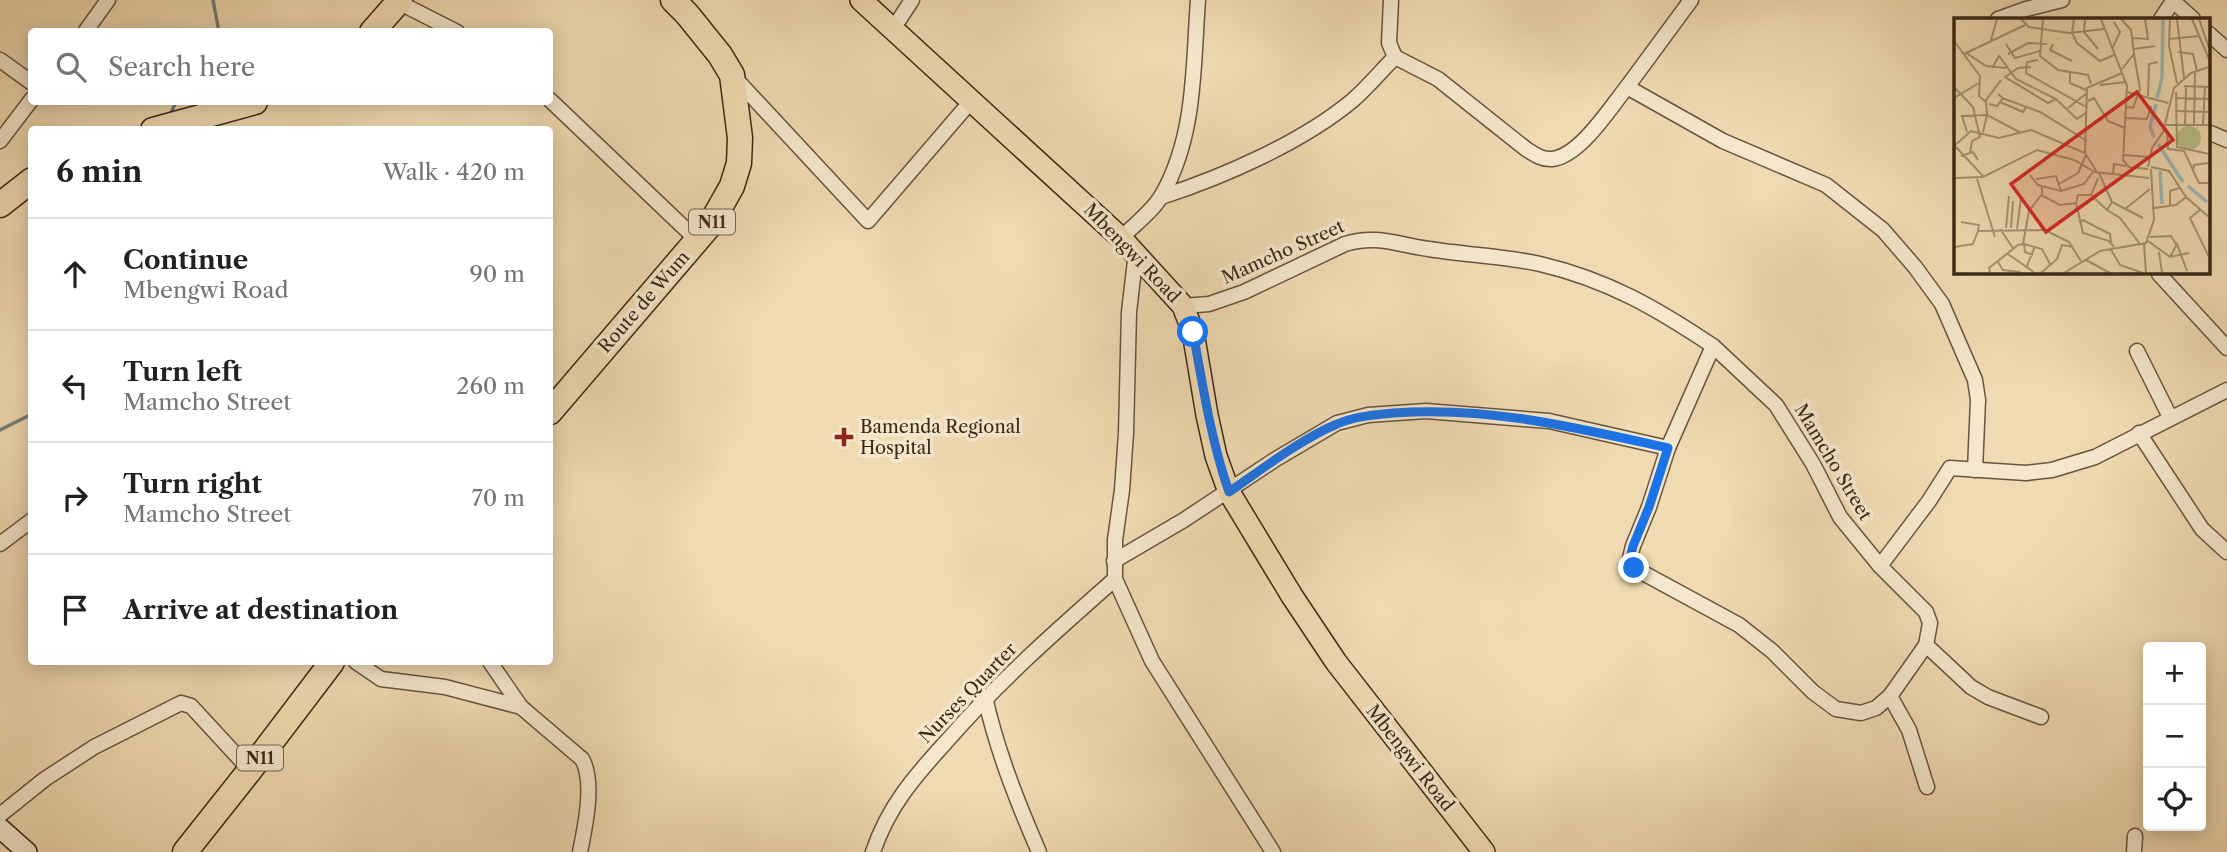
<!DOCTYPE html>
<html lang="en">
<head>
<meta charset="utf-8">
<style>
  :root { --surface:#fff; --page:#f6f6f6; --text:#202124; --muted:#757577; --line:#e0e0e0 }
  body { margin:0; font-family:"Libre Caslon Text",serif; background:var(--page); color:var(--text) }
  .controls { position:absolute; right:21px; bottom:21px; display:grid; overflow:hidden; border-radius:7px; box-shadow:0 4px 18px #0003 }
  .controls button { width:63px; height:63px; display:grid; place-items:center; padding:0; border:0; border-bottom:2px solid var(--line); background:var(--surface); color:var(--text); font:35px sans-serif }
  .stop { position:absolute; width:21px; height:21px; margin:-16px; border:5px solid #1a73e8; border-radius:50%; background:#fff }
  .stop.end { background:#1a73e8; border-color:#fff; box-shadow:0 2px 7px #0008 }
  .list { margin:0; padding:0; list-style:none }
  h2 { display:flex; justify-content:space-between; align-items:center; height:91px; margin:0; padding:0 28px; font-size:30px }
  h2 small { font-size:23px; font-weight:400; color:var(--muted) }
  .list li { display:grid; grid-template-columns:46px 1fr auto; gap:21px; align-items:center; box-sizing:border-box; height:112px; padding:0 28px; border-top:2px solid var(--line) }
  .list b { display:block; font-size:26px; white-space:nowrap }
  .list p { margin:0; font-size:23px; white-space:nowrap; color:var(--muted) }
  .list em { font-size:23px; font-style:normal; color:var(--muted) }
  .icon { flex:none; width:38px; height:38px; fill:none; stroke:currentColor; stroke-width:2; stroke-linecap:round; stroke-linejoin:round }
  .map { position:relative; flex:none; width:2227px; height:852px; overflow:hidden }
  .search { position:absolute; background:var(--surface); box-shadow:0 4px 18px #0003; left:28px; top:28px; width:525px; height:77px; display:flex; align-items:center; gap:18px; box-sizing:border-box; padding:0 24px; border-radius:7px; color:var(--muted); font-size:26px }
  .panel { position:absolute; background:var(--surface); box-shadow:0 4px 18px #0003; left:28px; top:126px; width:525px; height:539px; border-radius:7px }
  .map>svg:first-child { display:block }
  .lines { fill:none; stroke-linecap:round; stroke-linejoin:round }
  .stream { stroke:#767f77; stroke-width:3.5 }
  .street-casing { stroke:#67553e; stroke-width:17 }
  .secondary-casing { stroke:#392917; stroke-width:22 }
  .primary-casing { stroke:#392917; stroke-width:24 }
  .highway-casing { stroke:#392917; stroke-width:27 }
  .street { stroke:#f5e7cc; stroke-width:14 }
  .secondary { stroke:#f5e7cc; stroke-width:19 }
  .primary { stroke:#f0dab1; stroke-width:21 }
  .highway { stroke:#f0dab1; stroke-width:24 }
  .route { stroke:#1a73e8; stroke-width:9 }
  .poi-dot { fill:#8f2418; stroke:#f5e7cc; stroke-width:2.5 }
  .labels { text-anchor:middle; stroke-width:7; stroke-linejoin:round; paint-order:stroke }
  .shield { fill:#f5e7cc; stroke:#71624d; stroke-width:2 }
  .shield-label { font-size:16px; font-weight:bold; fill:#392917 }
  .street-label { font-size:18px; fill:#392917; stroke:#f5e7cc }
  .poi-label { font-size:18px; fill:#392917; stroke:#f5e7cc; text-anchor:start }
  .inset-river { fill:none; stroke:#9fb8b7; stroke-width:3.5 }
  .inset-road { fill:none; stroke:#a79373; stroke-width:2 }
  .view { fill:#d62828; fill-opacity:0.15; stroke:#d62828; stroke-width:3.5 }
  .inset-edge { fill:none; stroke:#392917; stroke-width:3.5 }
</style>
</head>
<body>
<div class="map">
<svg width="2227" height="852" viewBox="0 0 2227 852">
  <rect width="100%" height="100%" fill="#f0dab1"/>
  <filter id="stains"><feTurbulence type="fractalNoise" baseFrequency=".00286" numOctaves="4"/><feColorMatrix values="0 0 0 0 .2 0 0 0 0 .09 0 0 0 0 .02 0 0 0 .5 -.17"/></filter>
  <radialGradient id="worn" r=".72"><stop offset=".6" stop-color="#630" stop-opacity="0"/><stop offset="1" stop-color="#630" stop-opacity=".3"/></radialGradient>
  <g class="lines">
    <g class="stream">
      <polyline points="213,0 219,32"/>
      <polyline points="170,115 176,102"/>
      <polyline points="0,430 32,414"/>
    </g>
    <g class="street-casing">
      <g id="street">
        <polyline points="2172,0 2193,19"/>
        <polyline points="398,2 457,32"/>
        <polyline points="1998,19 2026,9 2062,0"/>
        <polyline points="2161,19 2173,1"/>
        <polyline points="893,29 912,0"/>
        <polyline points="85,32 108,0"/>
        <polyline points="2208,33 2227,50"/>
        <path d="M1395 57 1438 79 1526 149C1534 154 1542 160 1552 159 1580 156 1610 108 1627 87L1723 141 1826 185 1883 230 1915 267 1942 304 1975 380 1978 400 1975 470"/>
        <polyline points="0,60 32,83"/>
        <polyline points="734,77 868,221 972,100"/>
        <polyline points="1627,87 1691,0"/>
        <polyline points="550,100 697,240"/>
        <polyline points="2208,132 2227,140"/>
        <polyline points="0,141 32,99"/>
        <path d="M1161 197C1223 177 1303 142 1353 100 1368 87 1381 71 1395 57L1389 43 1391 0"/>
        <path d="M1121 238C1134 225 1153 211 1162 195 1196 135 1193 66 1198 0"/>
        <polyline points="1136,252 1129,312 1126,433 1122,490 1115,540 1115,579 1152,661 1273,852"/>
        <polyline points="2159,274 2227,348"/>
        <path d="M1183 306 1209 304 1244 292 1345 244C1377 234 1398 245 1429 249 1466 255 1504 256 1540 264 1608 280 1656 308 1713 346"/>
        <polygon points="1713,346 1776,405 1813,464 1840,517 1880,566 1926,612 1930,623 1926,645 1890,696 1876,708 1861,713 1836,709 1813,692 1772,651 1739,625 1634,568 1630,558 1633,546 1649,507 1668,448"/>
        <polyline points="2137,351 2170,417"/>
        <polyline points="2139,433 2202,529 2227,552"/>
        <polyline points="0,544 32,520"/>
        <polyline points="1114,561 1184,520 1276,459 1337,423 1368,415 1426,411 1549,421 1668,448"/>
        <polyline points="1880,566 1929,501 1950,468 2026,473 2052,470 2095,457 2227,390"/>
        <polyline points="1926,645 1971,687 1988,697 2041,717"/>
        <polyline points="356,662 381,679 445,687 521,707"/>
        <path d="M490 662 521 707 582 759C595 781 585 828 580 852"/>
        <polyline points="1890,696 1909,730 1927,787"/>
        <path d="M985 697C997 751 1017 801 1039 852"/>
        <polyline points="0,815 45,779 94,747 181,703 191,706 250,770"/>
        <path d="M873 852C888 807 914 777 946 742 997 683 1056 631 1115 579"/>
        <polyline points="2134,852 2135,836"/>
      </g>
    </g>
    <g class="secondary-casing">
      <polyline id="secondary" points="0,828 27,852"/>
    </g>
    <g class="primary-casing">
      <polyline id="primary" points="861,0 1121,238 1183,306 1193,332 1207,415 1216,456 1229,492 1292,596 1336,662 1484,852"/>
    </g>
    <g class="highway-casing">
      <g id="highway">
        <polyline points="372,32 400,0"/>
        <polyline points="153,130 255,102"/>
        <polyline points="0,205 32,180"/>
        <polyline points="550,412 710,225 732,186 739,163 740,138 732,75 720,55 687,14 673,0"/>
        <polyline points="185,852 250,770 332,662"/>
      </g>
    </g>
    <use href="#street" class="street"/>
    <use href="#secondary" class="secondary"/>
    <use href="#primary" class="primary"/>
    <use href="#highway" class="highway"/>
  </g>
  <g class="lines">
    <path class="route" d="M1193 332C1203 387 1211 440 1229 492 1261 470 1301 439 1337 424 1355 416 1375 415 1394 413 1488 406 1578 428 1668 448L1649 507 1633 546 1630 558 1634 568"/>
  </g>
  <path class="poi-dot" d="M840.5 426.5h7v7h7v7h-7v7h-7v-7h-7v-7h7z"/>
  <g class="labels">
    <g class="shield">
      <rect x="689" y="209.5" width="46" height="25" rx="5"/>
      <rect x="237" y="745.5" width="46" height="25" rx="5"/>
    </g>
    <g class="shield-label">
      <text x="712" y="228">N11</text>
      <text x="260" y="764">N11</text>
    </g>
    <g class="street-label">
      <text transform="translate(1283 252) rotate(-24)" y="6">Mamcho Street</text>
      <text transform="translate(1132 253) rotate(46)" y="6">Mbengwi Road</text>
      <text transform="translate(644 302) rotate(-49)" y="6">Route de Wum</text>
      <text transform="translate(1833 462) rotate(59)" y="6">Mamcho Street</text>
      <text transform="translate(968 693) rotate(-46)" y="6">Nurses Quarter</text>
      <text transform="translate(1410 758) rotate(52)" y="6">Mbengwi Road</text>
    </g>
    <g class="poi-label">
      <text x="860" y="433">Bamenda Regional<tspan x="860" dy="21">Hospital</tspan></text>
    </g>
  </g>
  <g transform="translate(1954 18)">
    <rect width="256" height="256" fill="#f0dab1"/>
    <path d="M223 120a12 12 0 1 1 24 0a12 12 0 1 1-24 0Z" fill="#babf8b"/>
    <path class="inset-river" d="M203 80 208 60 209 1M200 119 196 109 202 86M204 126 229 164M206 153 208 186M234 168 253 184"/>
    <path class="inset-road" d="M67 1 75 9 115 15 150 11M89 1 86 38 104 52 134 57 137 66M120 1 118 15 123 25 146 43 160 37M131 1 130 14 144 31M147 1 173 68 169 142 175 149 194 151M167 1 177 12 180 36 168 51M216 1 215 28 223 65M223 1 230 60M238 1 255 41M245 1 255 30M178 20 194 21 191 1M215 21 245 18M37 22 43 1M0 23 26 58 25 78 32 84M52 26 61 40 86 33M99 26 96 32 118 43M158 31 166 14 160 4M180 31 201 28M11 34 32 48 52 50M224 34 239 36 243 53M10 36 71 7M54 36 74 25 93 26M84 42 73 44 72 55 134 90M77 49 64 50 51 59 94 85 102 81M38 50 45 38 62 61 102 81 123 101 132 95M116 53V65L132 72M47 62 32 82 33 97 67 115M146 67 172 64M230 68 255 69M0 69 19 89 26 119 18 123 16 135M173 74 214 85M222 74 223 129 255 136M194 78 195 46 204 44M0 80 25 65M48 80 86 94 133 123M223 80 255 81M134 83 140 80 154 103 171 110M46 84 69 94 72 89M35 86 43 88 49 80 44 76M173 89 179 90 186 71 180 36M114 90 133 75M221 93 255 94M172 100 193 101 197 88M211 107H255M231 107 232 68M240 107 241 55M249 107 251 68M213 112 214 131 230 133 245 165H255M13 114 8 98 33 97 29 114M0 128 17 113 45 120 77 112 131 135 143 154M1 128 29 158M131 135 133 70 168 55M169 137 195 139M7 138 19 134 24 142M194 149 198 130 209 114 220 70 237 55 255 49M197 149 215 153 232 179 255 199M239 154 240 147 255 145M145 155 158 184 189 200M159 156 160 146 172 148M76 157 84 167 107 173 102 158 82 161M0 160 29 159 83 132 120 142 141 154 195 160M144 160 137 177 153 192M23 161 41 219M105 166 124 155 132 137M107 173 130 166 139 154M87 177 106 187 122 185 124 177H137M158 184 153 192 166 200 186 226M122 185 129 215 155 223 160 229M216 188V173L225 170M200 190 222 187 232 179M171 191 196 171M247 191 236 200 255 239M7 204 25 207 24 213M125 204 129 202 156 216 157 224M52 210 55 178M57 210 59 183M46 211 59 230M63 211 67 180M196 219 217 218 222 226M194 223 216 239 235 235M69 226 75 193 88 176V168M70 226 88 231 96 246M190 226 192 255M0 229 19 226 24 213 91 212 115 224 127 243M156 230 166 247 189 255M205 234 208 255M54 236 81 255M216 239 223 226 233 253M132 242 156 255M44 244 49 252 66 254M73 248 81 228M36 255 35 250 64 227 70 226 71 234 79 237M87 255 103 241 108 227 119 229M110 255 146 233 192 225 200 202 197 151"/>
    <path class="view" d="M183 74 219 122 92 214 57 166Z"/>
    <rect width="256" height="256" class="inset-edge"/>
  </g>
  <rect width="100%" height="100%" filter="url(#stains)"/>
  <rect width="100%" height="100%" fill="url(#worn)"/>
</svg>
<div class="controls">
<button>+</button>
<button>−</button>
<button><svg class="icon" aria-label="locate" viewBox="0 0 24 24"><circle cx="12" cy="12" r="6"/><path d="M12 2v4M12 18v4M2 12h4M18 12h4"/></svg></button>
</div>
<div class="stop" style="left:1193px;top:332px"></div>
<div class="stop end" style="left:1634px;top:568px"></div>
<div class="search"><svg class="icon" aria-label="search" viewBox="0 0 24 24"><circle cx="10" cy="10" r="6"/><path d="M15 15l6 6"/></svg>Search here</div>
<section class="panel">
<h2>6 min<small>Walk · 420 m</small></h2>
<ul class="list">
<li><svg class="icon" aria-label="ahead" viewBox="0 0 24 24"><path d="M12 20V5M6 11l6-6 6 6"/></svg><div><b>Continue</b><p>Mbengwi Road</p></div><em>90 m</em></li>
<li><svg class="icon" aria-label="left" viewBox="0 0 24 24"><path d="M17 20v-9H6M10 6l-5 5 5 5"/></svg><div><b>Turn left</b><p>Mamcho Street</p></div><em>260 m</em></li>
<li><svg class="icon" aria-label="right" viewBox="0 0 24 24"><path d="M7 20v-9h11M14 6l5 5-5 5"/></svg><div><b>Turn right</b><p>Mamcho Street</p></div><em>70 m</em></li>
<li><svg class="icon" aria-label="arrive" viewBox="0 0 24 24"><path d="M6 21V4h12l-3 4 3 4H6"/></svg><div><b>Arrive at destination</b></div></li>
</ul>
</section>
</div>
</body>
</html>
